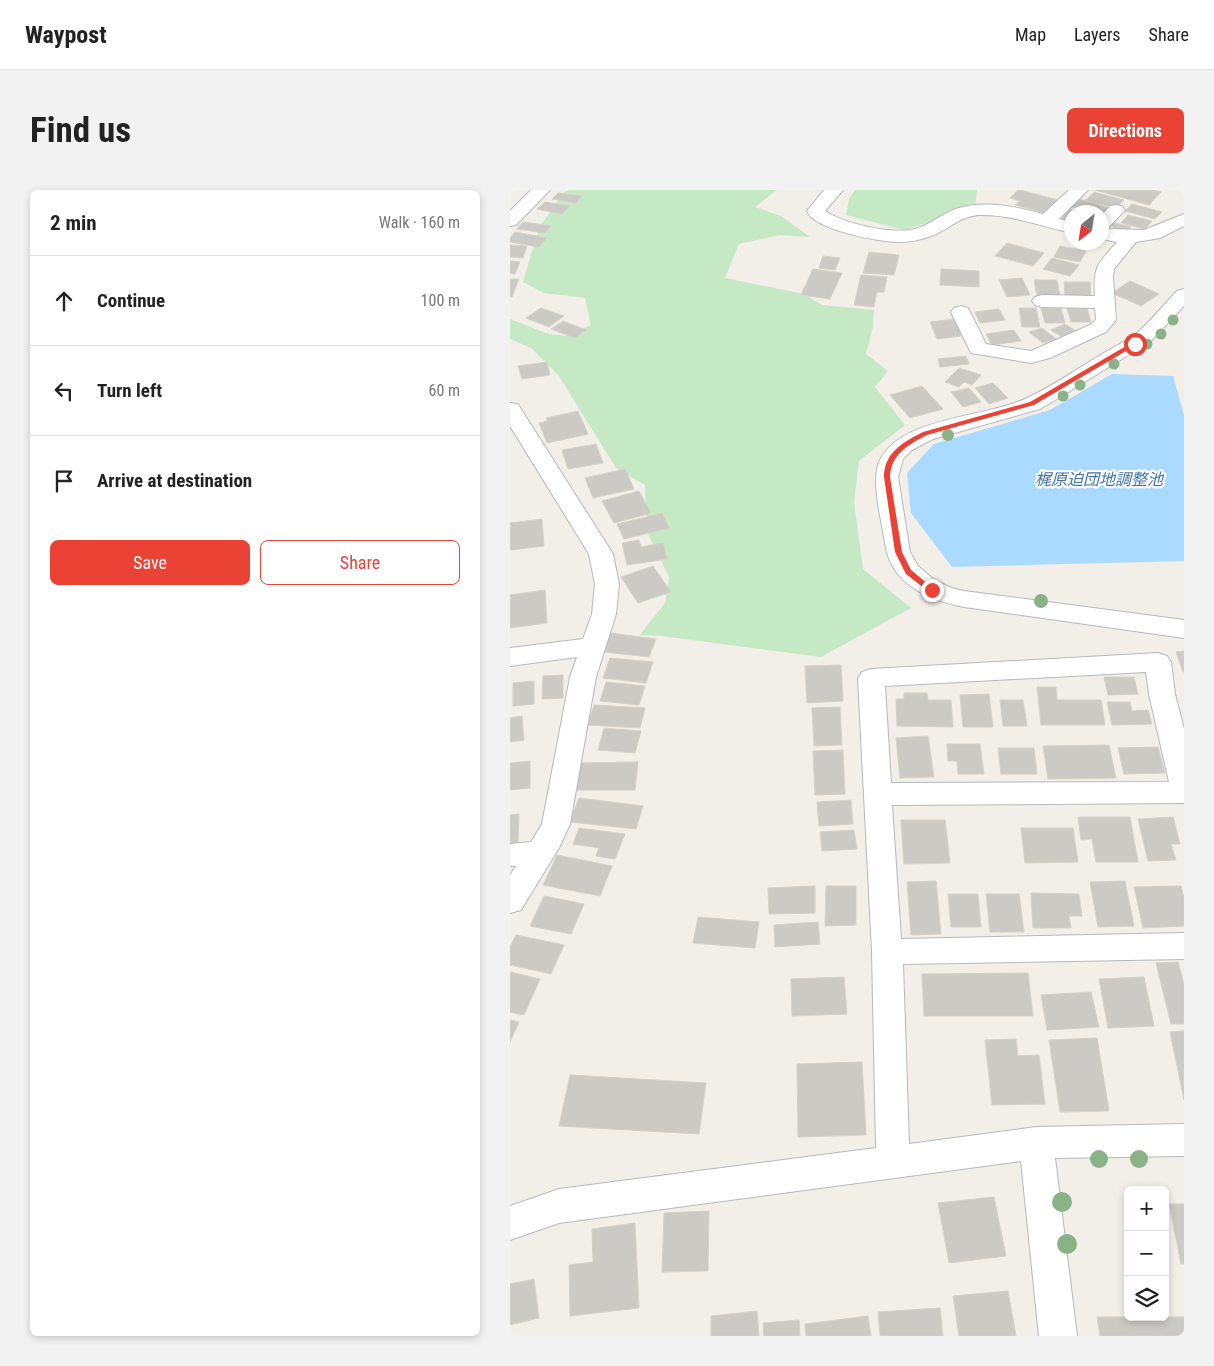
<!DOCTYPE html>
<html lang="en">
<head>
<meta charset="utf-8">
<style>
  :root { --surface:#fff; --page:#f2f2f2; --text:#222; --muted:#767676; --line:#e0e0e0; --accent:#ea4335 }
  body { margin:0; font-family:"Roboto Condensed","Noto Sans JP",sans-serif; background:var(--page); color:var(--text) }
  .controls { position:absolute; right:15px; bottom:15px; display:grid; overflow:hidden; border-radius:8px; box-shadow:0 2px 8px #0003 }
  .controls button { width:45px; height:45px; display:grid; place-items:center; padding:0; border:0; border-bottom:1px solid var(--line); background:var(--surface); color:var(--text); font:25px sans-serif }
  .compass { position:absolute; left:554px; top:15px; width:45px; height:45px; border-radius:50%; background:var(--surface); box-shadow:0 2px 8px #0003; rotate:210deg }
  .stop { position:absolute; width:15px; height:15px; margin:-11px; border:4px solid #ea4335; border-radius:50%; background:#fff }
  .stop.end { background:#ea4335; border-color:#fff; box-shadow:0 1px 5px #0008 }
  .list { margin:0; padding:0; list-style:none }
  h2 { display:flex; justify-content:space-between; align-items:center; height:65px; margin:0; padding:0 20px; font-size:21px }
  h2 small { font-size:16px; font-weight:400; color:var(--muted) }
  .list li { display:grid; grid-template-columns:32px 1fr auto; gap:15px; align-items:center; box-sizing:border-box; height:90px; padding:0 20px; border-top:1px solid var(--line) }
  .list b { display:block; font-size:19px; white-space:nowrap }
  .list em { font-size:16px; font-style:normal; color:var(--muted) }
  .actions { display:flex; gap:10px; padding:15px 20px }
  .actions a { flex:1; padding:11px 0; border:1px solid var(--accent); border-radius:8px; text-align:center; font-size:18px; color:var(--accent) }
  .actions .main { background:var(--accent); color:#fff }
  .icon { flex:none; width:28px; height:28px; fill:none; stroke:currentColor; stroke-width:2; stroke-linecap:round; stroke-linejoin:round }
  .map { position:relative; flex:none; width:674px; height:1146px; overflow:hidden; border-radius:8px }
  header { display:flex; align-items:center; gap:30px; box-sizing:border-box; height:70px; padding:0 25px; background:var(--surface); border-bottom:1px solid var(--line) }
  header strong { font-size:24px }
  nav { display:flex; gap:28px; margin-inline-start:auto; font-size:18px }
  .intro { display:flex; align-items:center; justify-content:space-between; box-sizing:border-box; height:120px; padding:0 30px }
  h1 { margin:0; font-size:35px }
  .button { padding:12px 22px; border-radius:8px; background:var(--accent); color:#fff; font-size:18px; font-weight:700 }
  main { display:flex; gap:30px; padding:0 30px }
  aside { flex:1; background:var(--surface); border-radius:8px; box-shadow:0 2px 8px #0003 }
  .map>svg:first-child { display:block }
  .green { fill:#c5e8c5 }
  .water { fill:#aadaff }
  .building { fill:#cccac5; stroke:#d6d1c6 }
  .lines { fill:none; stroke-linecap:round; stroke-linejoin:round }
  .minor-casing { stroke:#b5b8bc; stroke-width:2 }
  .minor { fill:#fff; fill-rule:evenodd }
  .tree { fill:#89b387 }
  .route { fill:#ea4335 }
  .labels { text-anchor:middle; stroke-width:4.5; stroke-linejoin:round; paint-order:stroke }
  .water-label { font-size:16px; font-style:italic; fill:#4174aa; stroke:#fff }
</style>
</head>
<body>
<header>
<strong>Waypost</strong>
<nav><a>Map</a><a>Layers</a><a>Share</a></nav>
</header>
<div class="intro"><h1>Find us</h1><a class="button">Directions</a></div>
<main>
<aside>
<h2>2 min<small>Walk · 160 m</small></h2>
<ul class="list">
<li><svg class="icon" aria-label="ahead" viewBox="0 0 24 24"><path d="M12 20V5M6 11l6-6 6 6"/></svg><div><b>Continue</b></div><em>100 m</em></li>
<li><svg class="icon" aria-label="left" viewBox="0 0 24 24"><path d="M17 20v-9H6M10 6l-5 5 5 5"/></svg><div><b>Turn left</b></div><em>60 m</em></li>
<li><svg class="icon" aria-label="arrive" viewBox="0 0 24 24"><path d="M6 21V4h12l-3 4 3 4H6"/></svg><div><b>Arrive at destination</b></div></li>
</ul>
<div class="actions"><a class="main">Save</a><a>Share</a></div>
</aside>
<div class="map">
<svg width="674" height="1146" viewBox="0 0 674 1146">
  <rect width="100%" height="100%" fill="#f1efe8"/>
  <g class="green">
    <polygon points="59,0 267,0 245,17 271,26 300,47 270,45 229,54 215,88 294,104 312,115 364,120 363,137 356,164 378,181 365,197 395,235 349,271 344,312 353,379 401,418 311,467 152,446 130,445 155,413 159,387 137,342 135,295 106,278 49,186 21,158 0,149 0,129 39,144 57,146 81,135 75,108 34,103 13,92 29,38 53,3"/>
    <polygon points="345,0 467,0 465,17 394,40 336,25 339,9"/>
  </g>
  <polygon class="water" points="602,184 663,186 674,225 674,371 442,377 401,323 397,283 424,254 540,220"/>
  <g class="building">
    <polygon points="508,0 510,0 548,10 535,23 505,15 510,11 500,8"/>
    <polygon points="585,0 644,0 651,2 639,15"/>
    <polygon points="584,2 614,10 606,18 576,10"/>
    <polygon points="48,3 72,6 66,13 42,9"/>
    <polygon points="569,9 599,18 592,25 592,22 579,22 561,17"/>
    <polygon points="35,12 60,16 52,24 27,19"/>
    <polygon points="622,14 652,22 645,29 615,21"/>
    <polygon points="560,19 573,22 562,22 562,32 551,30"/>
    <polygon points="618,25 642,31 635,39 611,33"/>
    <polygon points="13,32 41,36 35,43 7,39"/>
    <polygon points="602,32 621,37 615,44 601,40 604,37 599,35"/>
    <polygon points="5,42 37,48 29,57 0,52 0,48"/>
    <polygon points="497,53 534,63 523,76 485,66"/>
    <polygon points="0,55 17,56 13,68 0,67"/>
    <polygon points="550,56 576,61 570,72 544,67"/>
    <polygon points="359,62 389,65 384,85 353,83"/>
    <polygon points="313,66 330,68 325,80 309,78"/>
    <polygon points="542,68 569,75 560,86 533,79"/>
    <polygon points="0,71 10,72 5,84 0,83"/>
    <polygon points="303,79 332,83 320,109 291,105"/>
    <polygon points="431,79 469,81 469,97 430,95"/>
    <polygon points="351,85 377,87 374,102 367,102 364,117 344,115"/>
    <polygon points="512,88 520,105 497,107 489,90"/>
    <polygon points="0,89 9,89 2,107 0,107"/>
    <polygon points="524,90 547,90 550,106 527,106"/>
    <polygon points="620,91 649,104 631,116 602,103"/>
    <polygon points="554,92 580,92 581,107 555,107"/>
    <polygon points="31,118 54,126 39,137 16,128"/>
    <polygon points="509,118 526,118 530,137 512,137"/>
    <polygon points="531,118 551,118 555,133 535,133"/>
    <polygon points="557,118 577,118 581,132 561,132"/>
    <polygon points="489,119 495,130 470,133 465,122"/>
    <polygon points="445,129 451,146 427,149 420,132"/>
    <polygon points="53,131 76,140 65,148 41,139"/>
    <polygon points="555,134 566,141 552,147 541,140"/>
    <polygon points="532,138 546,149 533,153 519,142"/>
    <polygon points="504,140 511,151 482,155 476,144"/>
    <polygon points="456,166 459,174 430,177 428,169"/>
    <polygon points="37,172 40,185 12,189 8,176"/>
    <polygon points="449,178 471,185 462,195 454,192 449,197 435,192"/>
    <polygon points="483,193 498,208 479,214 465,198"/>
    <polygon points="412,196 433,219 400,228 380,205"/>
    <polygon points="459,198 471,212 453,217 441,202"/>
    <polygon points="68,221 78,244 37,253 29,233 38,231 36,228"/>
    <polygon points="86,254 93,273 58,279 52,260"/>
    <polygon points="115,279 124,299 83,308 75,288"/>
    <polygon points="129,301 141,323 104,333 92,311"/>
    <polygon points="152,323 159,338 114,349 107,334"/>
    <polygon points="32,329 34,356 0,360 0,333"/>
    <polygon points="129,350 131,357 153,353 157,369 117,375 112,353"/>
    <polygon points="143,376 161,402 128,413 111,387"/>
    <polygon points="35,400 37,433 0,438 0,405"/>
    <polygon points="101,443 146,449 139,467 94,462"/>
    <polygon points="674,461 674,482 673,482 666,462"/>
    <polygon points="100,468 143,472 136,493 93,488"/>
    <polygon points="331,475 333,511 297,513 295,476"/>
    <polygon points="53,485 53,508 32,509 33,486"/>
    <polygon points="594,487 624,487 628,504 598,505"/>
    <polygon points="24,491 24,514 3,516 3,493"/>
    <polygon points="96,492 135,496 129,515 90,511"/>
    <polygon points="527,497 546,497 547,510 591,510 595,535 531,535"/>
    <polygon points="394,503 417,503 418,510 441,510 443,537 387,536 386,509 394,509"/>
    <polygon points="479,504 483,537 453,537 450,505"/>
    <polygon points="490,510 513,510 517,536 493,536"/>
    <polygon points="597,512 620,512 622,521 638,520 642,534 602,535"/>
    <polygon points="84,515 135,518 130,538 78,535"/>
    <polygon points="330,517 332,555 304,556 302,518"/>
    <polygon points="12,526 14,550 0,552 0,528"/>
    <polygon points="94,538 131,541 125,563 88,560"/>
    <polygon points="418,546 424,587 390,588 386,548"/>
    <polygon points="437,554 470,554 474,584 448,584 447,571 438,571"/>
    <polygon points="599,555 606,588 538,589 533,556"/>
    <polygon points="648,557 655,583 614,584 608,558"/>
    <polygon points="488,558 524,558 527,584 491,584"/>
    <polygon points="333,560 335,604 305,605 303,561"/>
    <polygon points="20,571 20,598 0,600 0,573"/>
    <polygon points="128,572 125,600 65,600 69,573"/>
    <polygon points="69,608 133,616 126,639 60,632"/>
    <polygon points="341,610 343,634 309,636 307,612"/>
    <polygon points="9,624 8,653 0,654 0,625"/>
    <polygon points="568,627 620,627 628,672 586,672 582,649 571,650"/>
    <polygon points="663,627 670,654 661,654 666,670 638,671 628,629"/>
    <polygon points="391,630 435,630 440,673 394,674"/>
    <polygon points="69,638 115,644 105,669 86,666 89,658 63,654"/>
    <polygon points="511,638 563,638 568,672 515,673"/>
    <polygon points="344,640 347,659 312,661 310,642"/>
    <polygon points="47,665 102,676 90,706 33,695"/>
    <polygon points="426,691 431,744 401,745 397,692"/>
    <polygon points="615,691 624,736 588,737 580,692"/>
    <polygon points="305,696 305,723 259,724 258,698"/>
    <polygon points="316,696 346,696 346,735 315,736"/>
    <polygon points="671,696 674,708 674,736 633,738 624,697"/>
    <polygon points="521,703 569,704 572,726 559,726 561,738 523,738"/>
    <polygon points="438,704 468,704 471,737 441,737"/>
    <polygon points="476,704 509,704 514,742 480,742"/>
    <polygon points="34,706 74,714 61,744 20,736"/>
    <polygon points="188,727 249,732 245,758 183,753"/>
    <polygon points="308,732 310,754 265,757 264,735"/>
    <polygon points="6,745 54,755 41,784 0,775 0,757"/>
    <polygon points="668,772 674,794 674,834 661,834 646,773"/>
    <polygon points="0,782 30,789 14,825 0,822"/>
    <polygon points="518,783 523,826 414,826 412,784"/>
    <polygon points="334,787 337,824 282,826 281,789"/>
    <polygon points="634,787 644,836 598,838 589,789"/>
    <polygon points="581,802 589,837 537,840 531,805"/>
    <polygon points="0,830 9,832 0,852"/>
    <polygon points="674,841 674,910 660,842"/>
    <polygon points="587,848 599,921 550,922 539,850"/>
    <polygon points="506,849 508,866 529,865 535,914 482,915 475,850"/>
    <polygon points="352,872 356,945 288,947 287,874"/>
    <polygon points="60,885 196,893 189,944 49,936"/>
    <polygon points="484,1007 496,1066 439,1073 428,1013"/>
    <polygon points="659,1014 674,1014 674,1074 671,1074"/>
    <polygon points="199,1021 198,1081 152,1082 154,1023"/>
    <polygon points="125,1033 129,1118 60,1126 59,1075 83,1072 82,1039"/>
    <polygon points="24,1089 29,1128 0,1135 0,1094"/>
    <polygon points="498,1101 506,1146 449,1146 443,1106"/>
    <polygon points="430,1118 433,1146 370,1146 368,1122"/>
    <polygon points="247,1121 249,1146 201,1146 201,1126"/>
    <polygon points="358,1126 361,1146 296,1146 295,1134"/>
    <polygon points="587,1127 674,1127 674,1146 590,1146"/>
    <polygon points="289,1130 290,1146 254,1146 253,1133"/>
  </g>
  <g class="lines">
    <g class="minor-casing">
      <g id="minor">
        <polygon points="21,0 40,0 6,35 0,36 0,21"/>
        <path d="M314 0H333L315 21C335 34 386 46 408 38 424 33 436 20 453 17 480 11 507 17 533 24L559 0H578L549 29 562 32V43C531 36 500 24 468 25 448 27 437 41 419 47 409 50 399 52 389 52 369 52 304 40 297 21Z"/>
        <path d="M606 15 612 16 615 20 597 39 634 40 674 24V36L650 48 626 52 604 79 603 87 606 130 596 142 540 168 521 173 461 163 441 122 444 118 451 116 458 118 476 154 521 161 582 134 586 129 585 118 532 117 525 115 522 111 525 107 532 105 585 106C583 75 588 74 607 52L592 49V25L600 16Z"/>
        <path d="M674 99V116L641 151 552 206 530 219 423 249 402 260 393 269 388 287 400 362 408 376 423 389 441 398 454 401 674 430V448L454 417C418 410 380 394 375 353 372 332 360 289 370 270 393 226 476 228 517 208 543 196 567 179 592 164 604 157 617 151 628 142 642 130 654 114 667 101Z"/>
        <polygon points="0,213 8,214 11,219 103,364 109,394 106,424 86,487 60,634 49,658 11,720 0,723 0,685 6,676 0,676 0,654 21,652 32,634 60,487 67,467 0,476 0,458 73,449 82,424 85,394 79,364 0,236"/>
        <path d="M648 463 657 466 661 472 665 504 674 539V613L382 615 391 749 674 743V769L393 774 399 954 526 937 674 934V966L545 968 567 1146H529L511 971 49 1033 0 1050V1016L49 999 366 958 362 762 348 488 352 482 361 479ZM636 482 639 504 659 592 381 593 375 496Z"/>
      </g>
    </g>
    <use href="#minor" class="minor"/>
  </g>
  <g class="tree">
    <circle cx="663" cy="130" r="5.5"/>
    <circle cx="651" cy="144" r="5.5"/>
    <circle cx="637" cy="154" r="5.5"/>
    <circle cx="604" cy="174" r="5.5"/>
    <circle cx="570" cy="195" r="5.5"/>
    <circle cx="553" cy="206" r="5.5"/>
    <circle cx="438" cy="245" r="6"/>
    <circle cx="531" cy="411" r="7"/>
    <circle cx="589" cy="969" r="9"/>
    <circle cx="629" cy="969" r="9"/>
    <circle cx="552" cy="1012" r="10"/>
    <circle cx="557" cy="1054" r="10"/>
  </g>
  <path class="route" d="M623 152 628 154 524 215 417 245C398 255 381 264 380 287L392 362 401 380 425 400 419 402 396 384 385 362 374 287C374 263 393 252 413 242L520 212Z"/>
  <g class="labels">
    <g class="water-label">
      <text x="589" y="295">梶原迫団地調整池</text>
    </g>
  </g>
</svg>
<div class="controls">
<button>+</button>
<button>−</button>
<button><svg class="icon" aria-label="layers" viewBox="0 0 24 24"><path d="M12 4l9 5-9 5-9-5zM3 14l9 5 9-5"/></svg></button>
</div>
<svg class="compass" viewBox="-18 -18 36 36"><path d="M0-13l5 13h-10z" fill="#e53935"/><path d="M0 13l5-13h-10z" fill="#767676"/></svg>
<div class="stop" style="left:625px;top:154px"></div>
<div class="stop end" style="left:422px;top:400px"></div>
</div>
</main>
</body>
</html>
